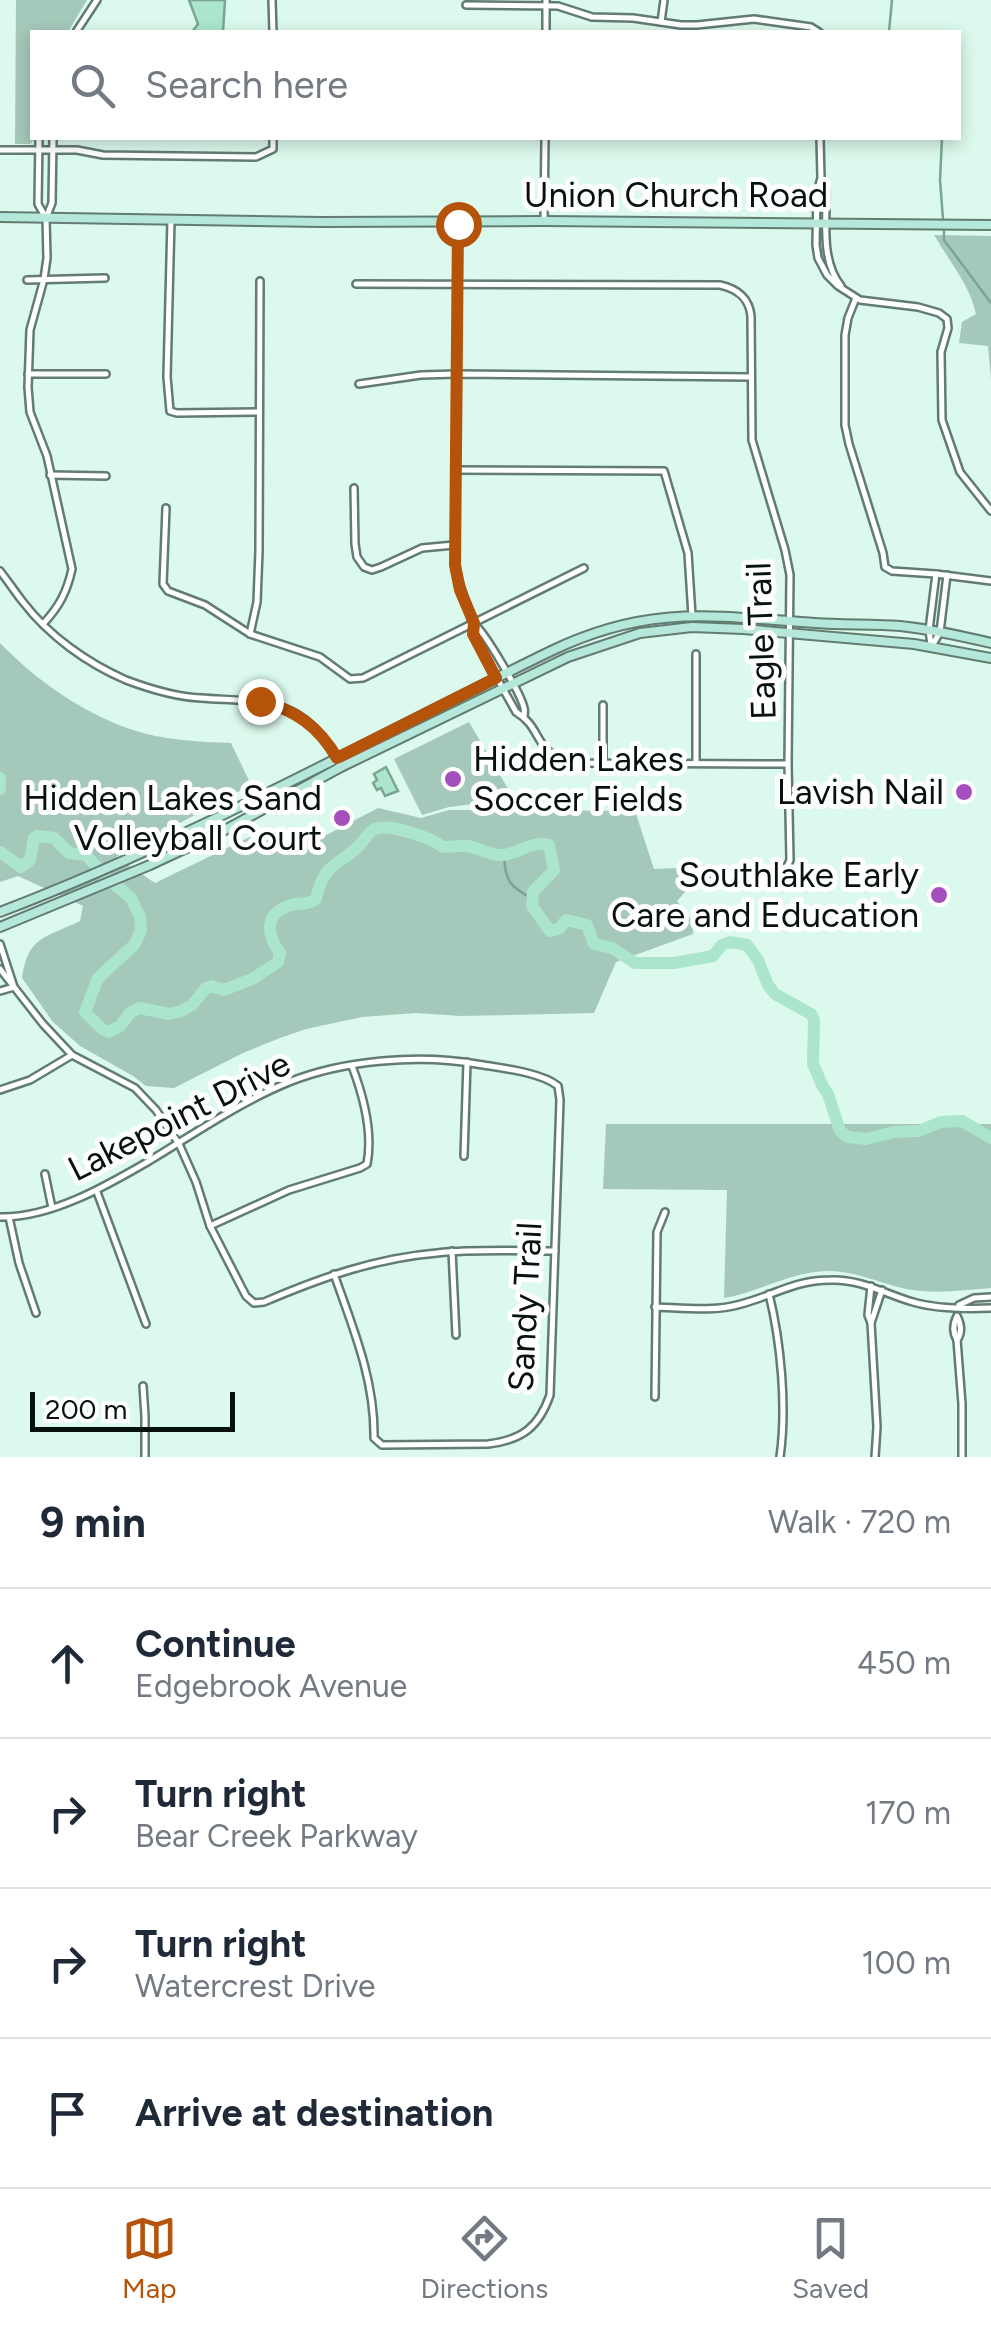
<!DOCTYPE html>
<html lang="en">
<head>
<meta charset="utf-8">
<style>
  :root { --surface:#fff; --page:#f6f6f7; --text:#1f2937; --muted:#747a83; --line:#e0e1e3; --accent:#b45309 }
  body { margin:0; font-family:Figtree,sans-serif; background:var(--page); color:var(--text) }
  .scale { position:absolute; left:30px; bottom:25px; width:205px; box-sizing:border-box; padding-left:10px; border:5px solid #07110d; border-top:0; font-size:28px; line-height:35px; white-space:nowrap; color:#07110d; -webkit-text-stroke:8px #fefefe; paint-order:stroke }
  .stop { position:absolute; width:30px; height:30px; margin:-22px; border:8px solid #b45309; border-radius:50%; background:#fff }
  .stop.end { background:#b45309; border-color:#fff; box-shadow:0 2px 10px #0008 }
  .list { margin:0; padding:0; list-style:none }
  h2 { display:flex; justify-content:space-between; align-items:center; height:130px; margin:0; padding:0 40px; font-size:42px }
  h2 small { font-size:32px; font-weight:400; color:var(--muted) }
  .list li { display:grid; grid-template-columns:65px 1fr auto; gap:30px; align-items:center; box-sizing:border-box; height:150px; padding:0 40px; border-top:2px solid var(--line) }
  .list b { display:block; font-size:38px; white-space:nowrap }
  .list p { margin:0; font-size:32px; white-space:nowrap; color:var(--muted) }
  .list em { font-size:32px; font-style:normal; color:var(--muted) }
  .icon { flex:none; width:55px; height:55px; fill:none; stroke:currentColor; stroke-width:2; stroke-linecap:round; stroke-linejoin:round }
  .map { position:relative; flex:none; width:991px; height:1457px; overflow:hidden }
  .search { position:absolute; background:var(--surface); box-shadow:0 5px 15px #0003; left:30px; right:30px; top:30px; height:110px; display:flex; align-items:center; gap:25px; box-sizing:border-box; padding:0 35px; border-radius:0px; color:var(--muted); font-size:38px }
  .sheet { height:730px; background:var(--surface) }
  nav { display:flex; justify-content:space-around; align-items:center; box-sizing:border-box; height:140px; border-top:2px solid var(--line); background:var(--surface); font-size:28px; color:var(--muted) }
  nav a { display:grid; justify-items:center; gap:5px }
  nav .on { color:var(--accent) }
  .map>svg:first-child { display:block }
  .green { fill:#a4c8b9 }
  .water { fill:#abe5ce; stroke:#7aa594; stroke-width:2.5 }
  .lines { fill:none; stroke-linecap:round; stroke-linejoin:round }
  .stream { stroke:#7aa594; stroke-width:2.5 }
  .river { stroke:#abe5ce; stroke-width:12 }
  .street-casing { stroke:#627c72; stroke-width:10 }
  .secondary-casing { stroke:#627c72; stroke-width:12 }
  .street { stroke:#fff; stroke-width:5 }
  .secondary { stroke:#b5e7da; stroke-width:8 }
  .route { stroke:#b45309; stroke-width:12 }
  .poi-dot { fill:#a54fbd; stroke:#fefefe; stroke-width:4 }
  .labels { text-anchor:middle; stroke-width:10; stroke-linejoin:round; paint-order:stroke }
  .street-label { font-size:35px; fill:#07110d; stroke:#fefefe }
  .poi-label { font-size:35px; fill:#07110d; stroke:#fefefe; text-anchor:end }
</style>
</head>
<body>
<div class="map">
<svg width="991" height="1457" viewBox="0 0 991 1457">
  <rect width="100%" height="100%" fill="#dbf9ec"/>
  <g class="green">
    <polygon points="16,0 87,0 68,32 32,32 32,138 36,138 30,144 15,144"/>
    <path d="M934 235 991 236V379L988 346 959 343 962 322 976 314C970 285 949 261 934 235Z"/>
    <path d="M0 643C36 680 81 712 130 729 161 740 199 742 231 743L251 785 116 857 155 883 264 830 315 841 378 808 421 818 449 810 635 811 654 869 677 868 686 880 685 892 677 901 693 922V934L616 962 594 1013 461 1016 416 1013 362 1017 306 1029 280 1038 243 1053 174 1088 146 1086 133 1076 80 1046 53 1022 22 978C28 936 45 938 80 921L83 906 18 876 0 882Z"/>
    <polygon points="469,722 514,799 449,807 422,815 394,759"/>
    <path d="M606 1124H991V1288C965 1290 939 1294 913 1290 884 1286 859 1271 829 1271 791 1271 760 1292 724 1298L727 1190 603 1189Z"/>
  </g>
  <g class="water">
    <polygon points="189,0 225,0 223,32 192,32 198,24"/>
    <polygon points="386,767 398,791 385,796 381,788 377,790 373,783 377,780 374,774"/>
  </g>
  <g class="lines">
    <g class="stream">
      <polyline points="889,32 892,0"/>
      <polyline points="942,138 940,180 943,219"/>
      <polyline points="944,231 944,240 991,303"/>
      <path d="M504 855C505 881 510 887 533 899"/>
    </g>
    <g class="river">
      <polyline points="0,778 0,789"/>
      <path d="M0 852 21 867 30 860 34 838 37 836 54 838 69 853 86 855 108 879 131 898 140 917 141 931 134 945 98 978 85 1012 102 1029 109 1032 120 1026 130 1013 139 1008 169 1014 181 1011 192 1005 206 988 211 986 224 990 254 978 278 962 280 953C266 934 264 912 292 905 302 902 306 906 316 899 324 863 335 868 359 846 364 841 368 832 375 829 389 823 432 838 443 847 451 847 460 845 468 846 479 848 489 855 501 855 519 855 530 840 549 845L554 870 533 892 532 906 550 931 559 929 566 920 587 925 594 944 612 948 635 963H674L713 956 722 945 730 942 747 945 758 960 768 985 775 994 811 1014 814 1020 813 1064 823 1087 828 1094 840 1131 848 1137 866 1139 894 1132 919 1131 941 1122 962 1121 991 1138"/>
    </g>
    <g class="street-casing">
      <g id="street">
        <polyline points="272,0 273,32"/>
        <polyline points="466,5 558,6 592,17 633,18 681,25 697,25 754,19 811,27 819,32"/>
        <polyline points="661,22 664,0"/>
        <polyline points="76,32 97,0"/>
        <polyline points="546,32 546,0"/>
        <polyline points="39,138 38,204 46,218"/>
        <polyline points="820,138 821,178 817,192 816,245 818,258 827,275 838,286 860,300 918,307 939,313 947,319 948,328 941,352 942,420 960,472 991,511"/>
        <polyline points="0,150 77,150 103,155 256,157 273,149 273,138"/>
        <path d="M822 181 826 188C827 220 820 260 841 286"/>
        <polyline points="171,220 167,377 170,411 177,413 259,412"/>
        <polyline points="544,221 545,138"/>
        <path d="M458 222 455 565C458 588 474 614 473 635L516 712C546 730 530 755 579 763L788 764"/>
        <polyline points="27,280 105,278"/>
        <path d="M356 284 720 285C738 289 749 298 751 316L752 440 785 550 790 575 788 764 790 860 784 874 708 873 692 866"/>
        <polyline points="856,298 848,318 845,335 845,425 849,444 883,553 885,567 892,571 936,574 991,581"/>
        <polyline points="28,374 106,374"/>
        <polyline points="359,384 421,375 457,374 750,377"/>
        <polyline points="455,470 664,471 688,553 692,616"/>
        <polyline points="50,475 106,476"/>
        <polyline points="354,488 355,544 357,557 364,567 372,570 381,567 422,548 454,545"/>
        <polyline points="166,508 163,584 168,591 205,605 250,634 320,657 350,679 363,678 584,568"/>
        <path d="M0 571C8 581 15 592 23 602 49 636 87 663 126 680 150 689 175 697 201 698 271 703 304 696 341 767"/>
        <path d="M473 623C484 630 521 694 524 708 525 711 524 714 524 717"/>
        <path d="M43 624C59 607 67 592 72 569L47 456 30 412 28 387 30 330 44 279 47 258 46 218 52 203 53 138"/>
        <polyline points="250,634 257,602 259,551 260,281"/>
        <polyline points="931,645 929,630 936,574"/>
        <polyline points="932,646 940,632 947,575"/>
        <polyline points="696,654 696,763"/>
        <polyline points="603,764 603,705"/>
        <polyline points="0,944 13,984"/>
        <path d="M0 969 43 1024 72 1055 135 1088 156 1110 179 1144 196 1182 210 1226 246 1296 254 1303 264 1302C320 1278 376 1258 437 1253 476 1249 516 1251 555 1251"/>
        <polyline points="0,991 14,987"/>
        <polyline points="0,1090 30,1080 72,1055"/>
        <polyline points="464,1156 467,1062"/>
        <polyline points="45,1174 52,1208"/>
        <polyline points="97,1192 146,1324"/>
        <path d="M0 1217C51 1218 106 1186 149 1161 194 1134 240 1102 289 1082 344 1060 419 1054 477 1064 500 1068 541 1072 558 1086L560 1100 550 1395C539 1427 522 1440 488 1444L382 1445 374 1438C375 1380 353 1328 334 1274"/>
        <polyline points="9,1217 19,1263 36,1313"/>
        <path d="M210 1226 289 1190 360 1168 367 1164C373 1133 363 1095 352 1066"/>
        <polyline points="452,1251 456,1335"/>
        <polyline points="871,1286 868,1315 871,1323 877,1427 875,1457"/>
        <path d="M769 1294C781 1343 787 1407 780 1457"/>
        <polyline points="959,1305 974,1298 991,1297"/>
        <path d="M655 1307C684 1308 714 1312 741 1304 775 1295 794 1280 831 1280 861 1279 885 1294 913 1302 937 1309 966 1309 991 1308"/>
        <path d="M957 1316C961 1324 962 1333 957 1340 953 1333 953 1324 957 1316Z"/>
        <polyline points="871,1323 882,1290"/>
        <polyline points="957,1340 962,1404 962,1457"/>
        <polyline points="143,1386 145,1416 145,1457"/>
        <polyline points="655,1397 657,1232 665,1212"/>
      </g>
    </g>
    <g class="secondary-casing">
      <g id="secondary">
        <polyline points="0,217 321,222 544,221 991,225"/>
        <path d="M0 912C190 840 368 740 551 651 648 604 713 616 815 623 843 625 872 624 900 626 931 629 961 636 991 643"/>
        <polyline points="0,927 150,865 225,830 341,767 568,657 640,633 692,627 743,629 914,644 991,658"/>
      </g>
    </g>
    <use href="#street" class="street"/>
    <use href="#secondary" class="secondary"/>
  </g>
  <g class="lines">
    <path class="route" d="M260 701C296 710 319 727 337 758L496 678 473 634 474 623 460 590 455 565 458 224"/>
  </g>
  <g class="poi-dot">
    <circle cx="453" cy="779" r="10"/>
    <circle cx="964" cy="792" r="10"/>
    <circle cx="342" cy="818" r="10"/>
    <circle cx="939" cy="895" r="10"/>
  </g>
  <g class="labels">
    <g class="street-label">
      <text x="676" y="207">Union Church Road</text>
      <text transform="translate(761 641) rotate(-92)" y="12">Eagle Trail</text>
      <text transform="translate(179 1116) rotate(-27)" y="12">Lakepoint Drive</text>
      <text transform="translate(525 1307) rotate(-87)" y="12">Sandy Trail</text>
    </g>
    <g class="poi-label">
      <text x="473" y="771" text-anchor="start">Hidden Lakes<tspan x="473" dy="40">Soccer Fields</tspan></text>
      <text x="944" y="804">Lavish Nail</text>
      <text x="322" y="810">Hidden Lakes Sand<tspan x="322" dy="40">Volleyball Court</tspan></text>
      <text x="919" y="887">Southlake Early<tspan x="919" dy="40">Care and Education</tspan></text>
    </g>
  </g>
</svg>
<div class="scale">200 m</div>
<div class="stop" style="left:458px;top:224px"></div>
<div class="stop end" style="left:260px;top:701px"></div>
<div class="search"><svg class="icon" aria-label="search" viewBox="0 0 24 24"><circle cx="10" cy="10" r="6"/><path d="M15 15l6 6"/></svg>Search here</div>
</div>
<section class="sheet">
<h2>9 min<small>Walk · 720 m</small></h2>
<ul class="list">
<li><svg class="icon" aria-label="ahead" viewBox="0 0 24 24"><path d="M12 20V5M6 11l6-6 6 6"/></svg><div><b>Continue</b><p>Edgebrook Avenue</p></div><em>450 m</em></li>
<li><svg class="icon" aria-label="right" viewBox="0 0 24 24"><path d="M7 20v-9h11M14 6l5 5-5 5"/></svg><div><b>Turn right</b><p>Bear Creek Parkway</p></div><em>170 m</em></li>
<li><svg class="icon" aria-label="right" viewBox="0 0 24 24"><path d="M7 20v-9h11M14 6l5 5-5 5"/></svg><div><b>Turn right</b><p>Watercrest Drive</p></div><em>100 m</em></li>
<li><svg class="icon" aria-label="arrive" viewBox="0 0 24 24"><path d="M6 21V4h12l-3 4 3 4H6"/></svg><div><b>Arrive at destination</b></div></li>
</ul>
</section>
<nav>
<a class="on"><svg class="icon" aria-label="map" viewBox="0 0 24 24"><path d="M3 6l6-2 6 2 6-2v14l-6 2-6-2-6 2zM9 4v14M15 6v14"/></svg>Map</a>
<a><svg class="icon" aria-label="directions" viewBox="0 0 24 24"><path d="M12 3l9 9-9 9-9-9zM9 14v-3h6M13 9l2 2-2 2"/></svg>Directions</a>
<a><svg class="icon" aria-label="saved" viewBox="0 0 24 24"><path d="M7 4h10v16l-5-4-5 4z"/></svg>Saved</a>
</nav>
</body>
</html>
